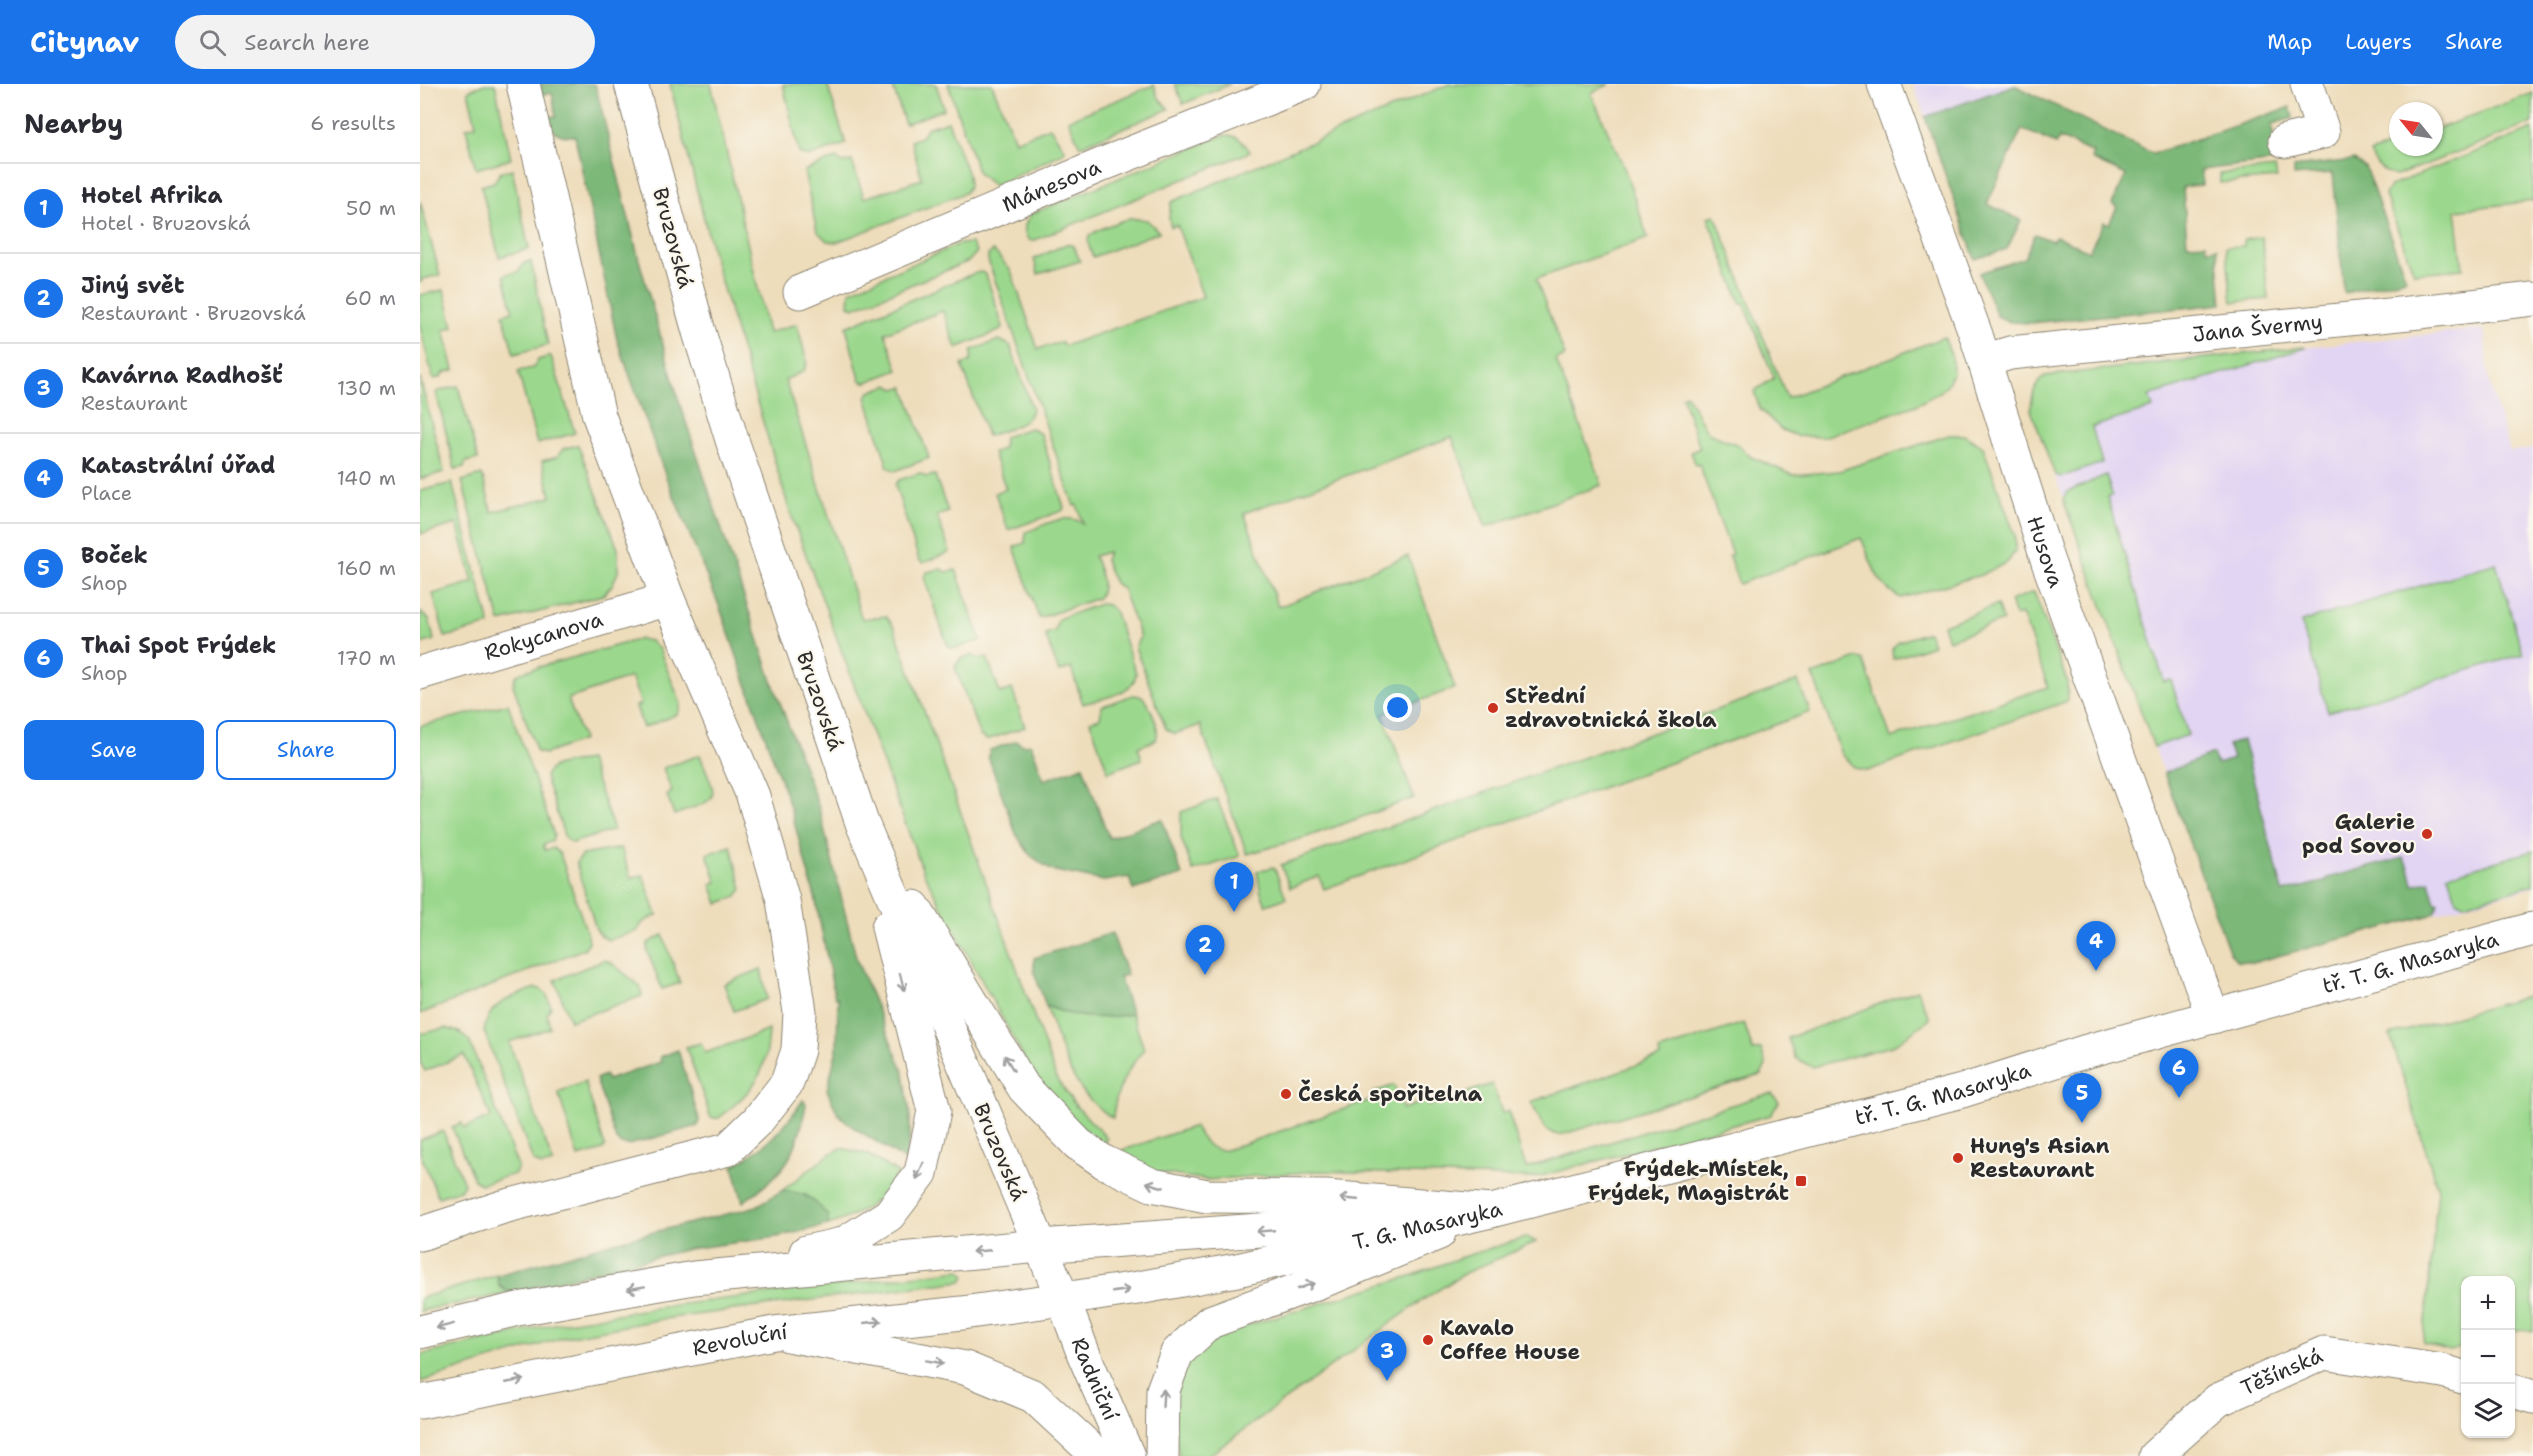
<!DOCTYPE html>
<html lang="en">
<head>
<meta charset="utf-8">
<style>
  :root { --surface:#fff; --page:#f2f2f3; --text:#2b2b33; --muted:#7c7c81; --line:#e1e1e2; --accent:#1a73e8 }
  body { margin:0; font-family:"Shantell Sans",sans-serif; background:var(--page); color:var(--text) }
  .controls { position:absolute; right:18px; bottom:18px; display:grid; overflow:hidden; border-radius:12px; box-shadow:0 2px 4px #0004 }
  .controls button { width:54px; height:54px; display:grid; place-items:center; padding:0; border:0; border-bottom:2px solid var(--line); background:var(--surface); color:var(--text); font:30px sans-serif }
  .compass { position:absolute; left:1969px; top:18px; width:54px; height:54px; border-radius:50%; background:var(--surface); box-shadow:0 2px 4px #0004; rotate:300deg }
  .you { position:absolute; left:978px; top:624px; width:21px; height:21px; margin:-15px; border:4px solid #fff; border-radius:50%; background:#1a73e8; box-shadow:0 0 0 9px #1a73e833 }
  .badge { display:grid; place-items:center; width:39px; height:39px; border-radius:50%; background:var(--accent); color:#fff; font-size:20px; font-weight:700 }
  .pin { position:absolute; translate:-50% -50px; filter:drop-shadow(0 2px 3px #0008) }
  .pin::after { content:''; position:absolute; top:32px; width:21px; height:18px; background:inherit; clip-path:polygon(0 0,100% 0,50% 100%) }
  .list { margin:0; padding:0; list-style:none }
  h2 { display:flex; justify-content:space-between; align-items:center; height:78px; margin:0; padding:0 24px; font-size:26px }
  h2 small { font-size:20px; font-weight:400; color:var(--muted) }
  .list li { display:grid; grid-template-columns:39px 1fr auto; gap:18px; align-items:center; box-sizing:border-box; height:90px; padding:0 24px; border-top:2px solid var(--line) }
  .list b { display:block; font-size:22px; white-space:nowrap }
  .list p { margin:0; font-size:20px; white-space:nowrap; color:var(--muted) }
  .list em { font-size:20px; font-style:normal; color:var(--muted) }
  .actions { display:flex; gap:12px; padding:18px 24px }
  .actions a { flex:1; padding:14px 0; border:2px solid var(--accent); border-radius:12px; text-align:center; font-size:21px; color:var(--accent) }
  .actions .main { background:var(--accent); color:#fff }
  .icon { flex:none; width:33px; height:33px; fill:none; stroke:currentColor; stroke-width:2; stroke-linecap:round; stroke-linejoin:round }
  .map { position:relative; flex:none; width:2113px; height:1372px; overflow:hidden }
  header { display:flex; align-items:center; gap:36px; box-sizing:border-box; height:84px; padding:0 30px; background:var(--accent); color:#fff }
  header strong { font-size:28px }
  nav { display:flex; gap:33px; margin-inline-start:auto; font-size:21px }
  .search { width:420px; height:54px; background:var(--page); display:flex; align-items:center; gap:15px; box-sizing:border-box; padding:0 21px; border-radius:33px; color:var(--muted); font-size:22px }
  main { display:flex }
  aside { flex:1; background:var(--surface) }
  .map>svg:first-child { display:block }
  .built { fill:#e2d4f3 }
  .green { fill:#9bd88d; stroke:#63825c; stroke-width:1.5 }
  .forest { fill:#7cb878; stroke:#547252; stroke-width:1.5 }
  .lines { fill:none; stroke-linecap:round; stroke-linejoin:round }
  .minor-casing { stroke:#8c8473; stroke-width:35 }
  .tertiary-casing { stroke:#8c8473; stroke-width:35 }
  .secondary-casing { stroke:#8c8473; stroke-width:35 }
  .minor { stroke:#fff; stroke-width:33 }
  .tertiary { stroke:#fff; stroke-width:33 }
  .secondary { stroke:#fff; stroke-width:33 }
  .oneway { stroke:#a0a0a0 }
  .poi-dot { fill:#c8321e; stroke:#fbf7ec; stroke-width:2 }
  .labels { text-anchor:middle; stroke-width:4.5; stroke-linejoin:round; paint-order:stroke }
  .street-label { font-size:21px; fill:#2b2b2b; stroke:#fbf7ec }
  .poi-label { font-size:21px; font-weight:bold; fill:#2b2b2b; stroke:#fbf7ec; text-anchor:start }
</style>
</head>
<body>
<header>
<strong>Citynav</strong>
<div class="search"><svg class="icon" aria-label="search" viewBox="0 0 24 24"><circle cx="10" cy="10" r="6"/><path d="M15 15l6 6"/></svg>Search here</div>
<nav><a>Map</a><a>Layers</a><a>Share</a></nav>
</header>
<main>
<aside>
<h2>Nearby<small>6 results</small></h2>
<ul class="list">
<li><span class="badge">1</span><div><b>Hotel Afrika</b><p>Hotel · Bruzovská</p></div><em>50 m</em></li>
<li><span class="badge">2</span><div><b>Jiný svět</b><p>Restaurant · Bruzovská</p></div><em>60 m</em></li>
<li><span class="badge">3</span><div><b>Kavárna Radhošť</b><p>Restaurant</p></div><em>130 m</em></li>
<li><span class="badge">4</span><div><b>Katastrální úřad</b><p>Place</p></div><em>140 m</em></li>
<li><span class="badge">5</span><div><b>Boček</b><p>Shop</p></div><em>160 m</em></li>
<li><span class="badge">6</span><div><b>Thai Spot Frýdek</b><p>Shop</p></div><em>170 m</em></li>
</ul>
<div class="actions"><a class="main">Save</a><a>Share</a></div>
</aside>
<div class="map">
<svg width="2113" height="1372" viewBox="0 0 2113 1372">
  <rect width="100%" height="100%" fill="#fbf7ec"/>
  <filter id="ink" filterUnits="userSpaceOnUse"><feTurbulence type="fractalNoise" baseFrequency=".0167" numOctaves="2"/><feDisplacementMap in="SourceGraphic" scale="12" xChannelSelector="R" yChannelSelector="G"/><feConvolveMatrix kernelMatrix="1 2 1 2 8 2 1 2 1" color-interpolation-filters="sRGB"/></filter>
  <filter id="wash" filterUnits="userSpaceOnUse"><feTurbulence type="fractalNoise" baseFrequency=".008" numOctaves="4" result="noise"/><feDisplacementMap in="SourceGraphic" scale="24" xChannelSelector="R" yChannelSelector="G"/><feGaussianBlur stdDeviation="1.35" result="paint"/><feColorMatrix in="noise" values="0 0 0 0 0 0 0 0 0 0 0 0 0 0 0 0 0 1.4 0 .05"/><feComposite in="paint" operator="in"/></filter>
  <g filter="url(#wash)">
    <rect width="100%" height="100%" fill="#edb"/>
    <g class="built">
      <polygon points="1493,0 1597,0 1505,33"/>
      <polygon points="2064,245 2069,298 2090,367 2113,365 2113,803 1832,879 1817,877 1809,867 1611,326 1611,316 1619,297 1625,292 1754,276"/>
    </g>
    <g class="green">
      <polygon points="64,0 75,0 91,75 56,85 46,44 56,41 48,7"/>
      <polygon points="250,0 291,0 348,249 377,240 387,278 384,287 365,296 442,535 466,532 474,543 637,996 656,1022 687,1054 681,1064 618,1000 504,790 369,425 294,174"/>
      <polygon points="363,0 407,0 426,60 387,73 379,69"/>
      <polygon points="472,0 516,0 524,25 485,40"/>
      <polygon points="528,0 572,0 595,57 630,43 645,66 643,69 574,102 558,89"/>
      <polygon points="755,0 810,0 763,20"/>
      <path d="M1029 0H1190L1171 9 1205 86 1228 154 1116 195 1145 272 1136 276 1182 401 1066 443 1032 353 824 429 858 523 988 472 1035 604 963 630 994 714 887 753 827 770 780 641 755 650 746 645 715 563 720 553 702 504 694 499 685 476 688 468 674 472C679 486 687 501 678 514L619 534 594 463 605 459 606 448C626 441 644 428 663 439L657 421 654 422 568 176V171L573 167 576 169 591 187 618 265 642 258 644 262 783 213 757 141 751 143 749 134 751 118Z"/>
      <polygon points="734,1 738,13 749,25 660,62 648,36"/>
      <path d="M2113 9V39L1976 92C1963 88 1955 81 1950 69L1978 59V63H2014V46Z"/>
      <polygon points="528,37 548,91 549,102 545,109 417,158 407,157 397,147 384,87 416,74 423,79 432,77 444,114 502,95 491,57 501,53 507,44"/>
      <polygon points="2113,45 2113,117 2036,126 2043,185 1994,189 1965,111 1970,102"/>
      <path d="M804 51C817 51 823 56 830 68L615 156H609C601 147 605 139 611 130Z"/>
      <polygon points="1855,84 1857,94 1800,99 1800,90"/>
      <polygon points="92,85 109,165 79,173 61,102 74,98 80,89"/>
      <polygon points="0,117 20,191 3,195 0,199"/>
      <polygon points="1295,131 1367,314 1524,253 1532,273 1533,289 1527,301 1520,308 1496,321 1404,353 1377,352 1362,346 1340,325 1334,307 1354,294 1324,219 1321,220 1288,133"/>
      <path d="M710 134 727 136 739 148 673 173C671 167 666 159 669 153 672 146 702 137 710 134Z"/>
      <polygon points="1842,153 1848,215 1812,218 1806,163 1824,162 1824,156"/>
      <polygon points="551,159 557,168 549,177 434,224 429,221 430,207 539,160"/>
      <polygon points="646,160 653,161 660,177 618,190 614,175"/>
      <polygon points="111,177 128,261 94,270 83,230 93,227 84,191 99,187 104,179"/>
      <polygon points="562,188 566,191 583,243 579,247 536,264 523,227 465,249 478,286 447,298 443,298 440,295 426,243 555,189"/>
      <polygon points="24,206 33,243 24,246 34,286 23,289 21,293 13,295 0,243 0,211"/>
      <path d="M579 256 590 261 612 324C611 342 582 346 567 352L542 281 551 277 552 266Z"/>
      <path d="M1884 263 1885 264 1729 312 1733 324 1672 343 1682 379 1641 393 1635 391 1611 326C1611 314 1615 298 1625 292Z"/>
      <polygon points="131,272 155,349 117,360 98,287 113,284 118,276"/>
      <polygon points="0,294 24,388 0,395"/>
      <polygon points="468,301 475,305 484,303 509,374 475,387 468,383 446,313 450,308"/>
      <polygon points="38,302 58,375 46,378 44,383 35,385 16,308"/>
      <path d="M1266 310 1288 349 1318 361 1331 373 1373 391 1419 387 1529 351H1544L1563 363 1595 451V467L1588 478 1561 491 1481 514C1455 501 1452 478 1441 454L1319 500 1309 472 1312 470 1279 380 1276 381 1271 368 1280 364 1262 312Z"/>
      <polygon points="610,344 621,350 644,424 642,427 588,446 575,409 586,405 573,369 583,364 584,353"/>
      <polygon points="158,361 198,465 198,488 192,501 183,511 80,538 42,397 62,391 72,428 131,413 122,377 137,373 143,365"/>
      <polygon points="500,389 506,393 515,391 528,428 517,432 530,468 503,479 499,476 475,401 479,396"/>
      <polygon points="1686,391 1692,411 1687,413 1744,598 1751,596 1768,651 1734,663 1643,415 1647,408"/>
      <polygon points="32,399 70,541 25,553 13,510 53,498 37,440 0,450 0,407"/>
      <polygon points="2076,479 2103,570 1908,628 1881,538"/>
      <polygon points="521,485 527,488 536,486 561,556 537,564 531,564 527,560 504,493 507,488"/>
      <polygon points="1614,508 1647,597 1648,617 1447,687 1435,684 1421,670 1393,591 1437,574 1443,575 1471,654 1628,603 1602,530 1595,532 1590,517"/>
      <path d="M680 520 688 521 694 526 716 589C715 611 681 614 663 620L651 584 639 588 625 550 635 547 638 535Z"/>
      <polygon points="1577,521 1583,537 1528,556 1523,541"/>
      <polygon points="0,528 9,535 14,556 0,560"/>
      <polygon points="1508,548 1513,561 1473,575 1472,565 1478,558"/>
      <polygon points="220,555 230,557 239,565 261,620 258,630 223,644 216,622 221,620 211,593 148,615 163,656 125,670 117,668 93,601 95,593 101,588"/>
      <polygon points="552,571 559,575 567,573 580,609 592,605 605,643 567,656 560,652 535,583 540,575"/>
      <polygon points="1378,597 1390,628 904,805 899,792 870,804 861,781"/>
      <path d="M713 611 722 612C730 622 741 643 736 656L718 663 722 675 688 688 670 637 680 634 682 622Z"/>
      <polygon points="88,620 134,751 132,757 123,761 125,766 133,764 140,770 168,852 169,858 164,865 0,930 0,642"/>
      <path d="M280 671C298 718 303 713 254 731L247 711 252 708 243 684Z"/>
      <path d="M169 676 194 746 152 759 145 754 125 693C130 677 156 679 169 676Z"/>
      <polygon points="797,715 820,772 773,787 761,754 761,728"/>
      <polygon points="311,762 322,805 317,812 298,820 291,800 297,798 287,770"/>
      <polygon points="201,764 211,794 223,791 237,831 223,838 217,847 188,856 180,851 176,845 156,779 162,771"/>
      <polygon points="2113,767 2113,801 2044,820 2037,817 2028,791"/>
      <polygon points="854,783 866,814 846,821 841,809 837,787"/>
      <polygon points="243,851 260,899 242,905 227,866 228,859"/>
      <polygon points="184,876 190,878 220,902 222,912 150,937 135,896"/>
      <polygon points="341,885 347,915 314,927 304,900"/>
      <path d="M116 904C127 906 128 913 131 923L127 930 130 944 89 958 133 1079 122 1082 113 1077 64 947C68 918 92 913 116 904Z"/>
      <polygon points="1497,906 1510,935 1472,962 1392,983 1375,974 1368,954"/>
      <polygon points="2113,911 2113,1248 2102,1245 2091,1248 2090,1196 2046,1196 2045,1262 2030,1267 2003,1259 2018,1106 1970,951"/>
      <path d="M626 922C659 935 677 936 712 930L724 965C707 986 695 1007 693 1034 651 1010 641 964 626 922Z"/>
      <path d="M1324 939 1333 967 1341 965 1346 981 1341 991 1140 1051C1124 1051 1118 1031 1111 1018L1240 973 1239 967Z"/>
      <polygon points="25,944 39,948 49,956 98,1083 95,1090 61,1100 54,1096 32,1043 42,1039 44,1044 71,1033 44,971 5,987 0,978 0,950"/>
      <path d="M349 946C347 992 334 1005 299 1034H291L266 963 281 959 285 969Z"/>
      <polygon points="165,998 185,1063 180,1067 158,1073 138,1008"/>
      <path d="M1072 1000 1082 1029 1088 1027 1106 1084 1344 1011 1352 1010 1359 1018 1351 1031 1113 1094 900 1087 787 1096 733 1088 699 1069 703 1066 775 1042C781 1056 790 1068 806 1066L953 1015 952 1009 974 1001 983 1025 1005 1017 1008 1022Z"/>
      <polygon points="23,1047 44,1100 40,1106 18,1113 0,1069 0,1056"/>
      <path d="M421 1064 447 1070 478 1089C461 1118 440 1131 408 1141V1132L386 1111 363 1106 410 1070Z"/>
      <polygon points="1107,1153 1116,1158 1045,1189 1004,1215 788,1372 759,1372 755,1347 755,1314 763,1285 779,1265 812,1246 991,1192 1039,1174"/>
      <polygon points="540,1186 546,1191 542,1197 243,1235 145,1253 0,1298 0,1271 135,1240 247,1222"/>
      <polygon points="78,1191 79,1202 90,1209 0,1227 0,1214"/>
    </g>
    <g class="forest">
      <path d="M120 0H175L219 176 258 314 351 594 399 724 437 877 484 989 490 1030V1051L486 1077 433 1043 418 1030 407 1006 417 965 418 914H415L395 813 369 720 300 524 246 393 197 256 155 52C139 53 132 49 125 33L136 32 132 9 121 11Z"/>
      <polygon points="1594,1 1733,70 1870,23 1873,34 1852,40 1855,77 1781,86 1782,101 1763,103 1767,160 1786,159 1787,165 1797,164 1802,220 1611,239 1590,238 1577,232 1559,189 1604,174 1615,150 1632,157 1636,152 1669,167 1684,138 1689,140 1697,123 1692,120 1706,91 1671,75 1673,69 1639,54 1636,60 1602,45 1567,120 1601,136 1587,165 1555,175 1505,33"/>
      <polygon points="1934,76 1945,83 1986,195 1924,209 1913,89 1874,92 1874,83"/>
      <polygon points="1823,656 1863,808 1906,797 1907,794 1983,774 1989,783 1993,801 2009,797 2015,818 2018,818 2016,827 2011,831 1832,879 1817,877 1809,867 1744,689 1793,670 1797,680 1813,675 1808,661"/>
      <polygon points="596,657 603,661 611,660 624,696 663,682 689,754 742,735 762,791 713,806 709,793 684,797 631,786 610,771 596,750 568,672 570,666"/>
      <path d="M692 849 707 891 699 893 712 930C677 936 659 935 626 922L614 888V874Z"/>
      <polygon points="258,966 279,1035 278,1042 208,1061 201,1060 196,1056 176,995 185,991 187,996 241,978 240,973"/>
      <path d="M383 1016 386 1020C377 1072 366 1088 323 1118L313 1082C343 1066 365 1044 383 1016Z"/>
      <path d="M363 1106C386 1110 393 1113 408 1132V1141L357 1153 268 1165 90 1209 79 1202 78 1191 198 1157 315 1128 337 1122Z"/>
    </g>
  </g>
  <g filter="url(#ink)">
    <g class="lines">
      <g class="minor-casing">
        <g id="minor">
          <path id="s1" d="M1464 0 1556 251 1628 478 1793 933"/>
          <polyline points="1865,57 1903,48 1887,0"/>
          <path id="s2" d="M380 208 686 79 884 0"/>
          <path id="s3" d="M1564 277 1590 269 1999 228 2113 215"/>
          <path id="s4" d="M0 589 248 515"/>
          <polyline points="0,1150 83,1123 308,1065 338,1036 367,999 378,966 380,928 363,816 333,712 248,515 179,332 103,0"/>
          <path id="s5" d="M643 1215 664 1271 708 1372"/>
          <polyline points="368,1251 545,1284 613,1312 678,1372"/>
          <polyline points="2090,1306 2113,1313"/>
          <polyline points="742,1372 743,1306 757,1269 790,1238 915,1192 1019,1149"/>
          <path id="s6" d="M1735 1372 1798 1316 1904 1269 2023 1287 2046 1294"/>
        </g>
      </g>
      <g class="tertiary-casing">
        <g id="tertiary">
          <polyline points="620,1162 950,1138"/>
          <path id="s7" d="M643 1215 718 1204 817 1186 1071 1127 1542 1007 1664 968 2113 845"/>
        </g>
      </g>
      <g class="secondary-casing">
        <g id="secondary">
          <polyline points="494,823 604,1004 658,1060 684,1078 732,1101 787,1112 906,1113 1071,1127"/>
          <polyline points="386,1168 423,1160 469,1131 501,1089 514,1027 468,843"/>
          <polyline points="0,1248 98,1225 274,1194 620,1162"/>
          <path id="s8" d="M0 1318 354 1249 542 1229 643 1215 442 739 312 356 279 248 211 0"/>
        </g>
      </g>
      <use href="#minor" class="minor"/>
      <use href="#tertiary" class="tertiary"/>
      <use href="#secondary" class="secondary"/>
    </g>
    <defs><path id="oneway-shaft" d="M-6 0H5M1.5-3L5.5 0L1.5 3" fill="none" stroke-width="1.6" stroke-linecap="round" stroke-linejoin="round" transform="scale(1.5)"/></defs>
    <g class="oneway">
      <use href="#oneway-shaft" transform="translate(482 898) rotate(76)"/>
      <use href="#oneway-shaft" transform="translate(589 979) rotate(-121)"/>
      <use href="#oneway-shaft" transform="translate(500 1087) rotate(113)"/>
      <use href="#oneway-shaft" transform="translate(735 1101) rotate(-164)"/>
      <use href="#oneway-shaft" transform="translate(929 1115) rotate(-175)"/>
      <use href="#oneway-shaft" transform="translate(845 1147) rotate(175)"/>
      <use href="#oneway-shaft" transform="translate(561 1167) rotate(175)"/>
      <use href="#oneway-shaft" transform="translate(886 1202) rotate(-21)"/>
      <use href="#oneway-shaft" transform="translate(216 1204) rotate(170)"/>
      <use href="#oneway-shaft" transform="translate(701 1207) rotate(-8)"/>
      <use href="#oneway-shaft" transform="translate(453 1238) rotate(-6)"/>
      <use href="#oneway-shaft" transform="translate(25 1242) rotate(166)"/>
      <use href="#oneway-shaft" transform="translate(515 1278) rotate(10)"/>
      <use href="#oneway-shaft" transform="translate(95 1297) rotate(-11)"/>
      <use href="#oneway-shaft" transform="translate(743 1314) rotate(-87)"/>
    </g>
  </g>
  <g class="poi-dot">
    <circle cx="1073" cy="624" r="6"/>
    <circle cx="2007" cy="750" r="6"/>
    <circle cx="866" cy="1010" r="6"/>
    <circle cx="1538" cy="1074" r="6"/>
    <rect x="1375" y="1091" width="12" height="12" rx="3"/>
    <circle cx="1008" cy="1256" r="6"/>
  </g>
  <g class="labels">
    <g class="street-label">
      <text dy="7" stroke="none"><textPath href="#s2" startOffset="273">Mánesova</textPath></text>
      <text transform="translate(253 154) rotate(75)" y="7">Bruzovská</text>
      <text dy="7" stroke="none"><textPath href="#s3" startOffset="276">Jana Švermy</textPath></text>
      <text dy="7" stroke="none"><textPath href="#s1" startOffset="495">Husova</textPath></text>
      <text dy="7" stroke="none"><textPath href="#s4" startOffset="129">Rokycanova</textPath></text>
      <text transform="translate(400 617) rotate(71)" y="7">Bruzovská</text>
      <text dy="7" stroke="none"><textPath href="#s7" startOffset="1390">tř. T. G. Masaryka</textPath></text>
      <text dy="7" stroke="none"><textPath href="#s7" startOffset="904">tř. T. G. Masaryka</textPath></text>
      <text transform="translate(580 1068) rotate(67)" y="7">Bruzovská</text>
      <text dy="7" stroke="none"><textPath href="#s7" startOffset="372">T. G. Masaryka</textPath></text>
      <text dy="7" stroke="none"><textPath href="#s8" startOffset="326">Revoluční</textPath></text>
      <text dy="7" stroke="none"><textPath href="#s6" startOffset="154">Těšínská</textPath></text>
      <text dy="7" stroke="none"><textPath href="#s5" startOffset="86">Radniční</textPath></text>
    </g>
    <g class="poi-label">
      <text x="1085" y="619">Střední<tspan x="1085" dy="24">zdravotnická škola</tspan></text>
      <text x="1995" y="745" text-anchor="end">Galerie<tspan x="1995" dy="24">pod Sovou</tspan></text>
      <text x="878" y="1017">Česká spořitelna</text>
      <text x="1550" y="1069">Hung's Asian<tspan x="1550" dy="24">Restaurant</tspan></text>
      <text x="1369" y="1092" text-anchor="end">Frýdek-Místek,<tspan x="1369" dy="24">Frýdek, Magistrát</tspan></text>
      <text x="1020" y="1251">Kavalo<tspan x="1020" dy="24">Coffee House</tspan></text>
    </g>
  </g>
</svg>
<div class="controls">
<button>+</button>
<button>−</button>
<button><svg class="icon" aria-label="layers" viewBox="0 0 24 24"><path d="M12 4l9 5-9 5-9-5zM3 14l9 5 9-5"/></svg></button>
</div>
<svg class="compass" viewBox="-18 -18 36 36"><path d="M0-13l5 13h-10z" fill="#e53935"/><path d="M0 13l5-13h-10z" fill="#7c7c81"/></svg>
<div class="you"></div>
<div class="pin badge" style="left:814px;top:828px">1</div>
<div class="pin badge" style="left:785px;top:891px">2</div>
<div class="pin badge" style="left:967px;top:1297px">3</div>
<div class="pin badge" style="left:1676px;top:887px">4</div>
<div class="pin badge" style="left:1662px;top:1039px">5</div>
<div class="pin badge" style="left:1759px;top:1014px">6</div>
</div>
</main>
</body>
</html>
